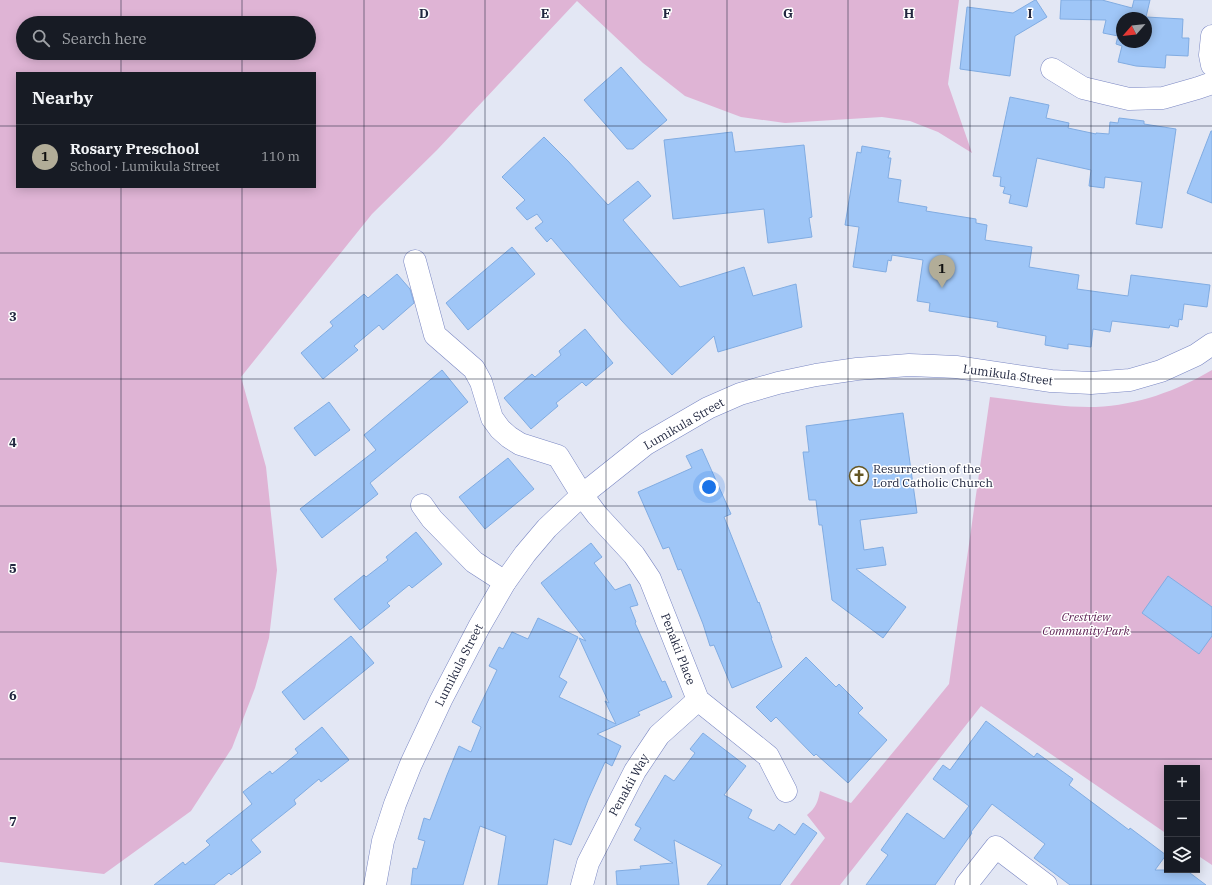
<!DOCTYPE html>
<html lang="en">
<head>
<meta charset="utf-8">
<style>
  :root { --surface:#171b24; --page:#242831; --text:#f1f3f6; --muted:#9ea1a6; --line:#363941; --accent:#b2ad98 }
  body { margin:0; font-family:"IBM Plex Serif",serif; background:var(--page); color:var(--text) }
  .controls { position:absolute; right:12px; bottom:12px; display:grid; overflow:hidden; border-radius:0px; box-shadow:0 2px 10px #0003 }
  .controls button { width:36px; height:36px; display:grid; place-items:center; padding:0; border:0; border-bottom:1px solid var(--line); background:var(--surface); color:var(--text); font:20px sans-serif }
  .compass { position:absolute; left:1116px; top:12px; width:36px; height:36px; border-radius:50%; background:var(--surface); box-shadow:0 2px 10px #0003; rotate:242deg }
  .you { position:absolute; left:709px; top:487px; width:14px; height:14px; margin:-10px; border:3px solid #fff; border-radius:50%; background:#1a73e8; box-shadow:0 0 0 6px #1a73e833 }
  .badge { display:grid; place-items:center; width:26px; height:26px; border-radius:50%; background:var(--accent); color:#111; font-size:13px; font-weight:700 }
  .pin { position:absolute; translate:-50% -33px; filter:drop-shadow(0 1px 2px #0008) }
  .pin::after { content:''; position:absolute; top:21px; width:14px; height:12px; background:inherit; clip-path:polygon(0 0,100% 0,50% 100%) }
  .list { margin:0; padding:0; list-style:none }
  h2 { display:flex; justify-content:space-between; align-items:center; height:52px; margin:0; padding:0 16px; font-size:17px }
  h2 small { font-size:13px; font-weight:400; color:var(--muted) }
  .list li { display:grid; grid-template-columns:26px 1fr auto; gap:12px; align-items:center; box-sizing:border-box; height:64px; padding:0 16px; border-top:1px solid var(--line) }
  .list b { display:block; font-size:15px; white-space:nowrap }
  .list p { margin:0; font-size:13px; white-space:nowrap; color:var(--muted) }
  .list em { font-size:13px; font-style:normal; color:var(--muted) }
  .icon { flex:none; width:22px; height:22px; fill:none; stroke:currentColor; stroke-width:2; stroke-linecap:round; stroke-linejoin:round }
  .map { position:relative; flex:none; width:1212px; height:885px; overflow:hidden }
  .search { position:absolute; background:var(--surface); box-shadow:0 2px 10px #0003; left:16px; top:16px; width:300px; height:44px; display:flex; align-items:center; gap:10px; box-sizing:border-box; padding:0 14px; border-radius:22px; color:var(--muted); font-size:15px }
  .panel { position:absolute; background:var(--surface); box-shadow:0 2px 10px #0003; left:16px; top:72px; width:300px; height:116px; border-radius:0px }
  .map>svg:first-child { display:block }
  .green { fill:#dfb4d5; fill-rule:evenodd }
  .building { fill:#9fc6f7; stroke:#81ace2; fill-rule:evenodd }
  .lines { fill:none; stroke-linecap:round; stroke-linejoin:round }
  .minor-casing { stroke:#7a87c3; stroke-width:23 }
  .minor { stroke:#fff; stroke-width:22 }
  .grid { fill:none; stroke:#222840; stroke-width:1; stroke-opacity:0.55 }
  .labels { text-anchor:middle; stroke-width:3; stroke-linejoin:round; paint-order:stroke }
  .street-label { font-size:12px; fill:#222840; stroke:#fff }
  .poi-label { font-size:12px; fill:#222840; stroke:#fff; text-anchor:start }
  .park-label { font-size:12px; font-style:italic; fill:#5b1e51; stroke:#fff }
  .grid-label { font-size:13px; text-anchor:middle; font-weight:bold; fill:#222840; stroke:#fff; stroke-width:3; stroke-linejoin:round; paint-order:stroke }
</style>
</head>
<body>
<div class="map">
<svg width="1212" height="885" viewBox="0 0 1212 885">
  <rect width="100%" height="100%" fill="#e3e7f4"/>
  <g class="green">
    <path d="M0 0H959L948 84 972 153 938 132 910 121 882 117 785 123 741 117 685 96 643 63 577 1 437 150 372 214 241 377 266 467 277 570 269 638 255 688 232 748 191 811 104 874 0 862ZM23 23H309V53H23ZM17 73H315V187H17Z"/>
    <path d="M1212 370V865L1197 855V768H1167V834L981 706 840 885H790L825 838 807 815C816 808 818 801 820 791L851 803 909 733 949 684 990 397C1025 401 1061 408 1096 407 1137 405 1177 391 1212 370Z"/>
  </g>
  <g class="building">
    <polygon points="1035,0 1036,0 1047,17 1015,36 1010,76 960,69 967,7 1013,13"/>
    <path d="M1061 0H1102L1132 8 1134 0H1150L1146 17 1183 19 1182 38H1189L1188 56 1166 55 1165 68 1136 66 1118 62 1122 46 1116 44 1118 36 1103 33 1106 20 1060 19ZM1122 18H1146V42H1122Z"/>
    <polygon points="621,67 667,120 633,149 627,149 584,100"/>
    <polygon points="1010,97 1049,105 1046,118 1069,123 1068,128 1096,134 1096,133 1109,134 1110,122 1118,123 1119,118 1144,121 1144,124 1176,129 1162,228 1136,224 1142,182 1105,177 1104,188 1089,186 1091,170 1037,158 1027,207 1009,203 1011,195 1003,193 1005,187 1000,186 1001,177 993,176"/>
    <polygon points="1211,131 1212,131 1212,203 1187,193"/>
    <polygon points="732,132 735,152 804,145 812,217 809,218 812,237 768,243 764,209 673,219 664,140"/>
    <polygon points="544,137 568,161 608,205 638,181 651,196 623,220 680,287 744,267 753,296 796,284 802,327 718,352 714,336 672,375 622,321 551,238 547,242 535,228 543,222 537,214 527,220 516,208 525,200 502,177"/>
    <polygon points="862,146 890,151 888,158 891,158 888,178 901,180 898,202 927,207 926,211 976,219 976,223 987,225 985,240 1032,247 1029,267 1079,275 1077,289 1128,296 1131,275 1210,285 1207,307 1184,304 1182,320 1179,319 1178,327 1170,325 1169,328 1112,321 1110,332 1093,329 1091,347 1068,344 1068,349 1045,345 1046,336 997,327 998,322 929,311 930,303 917,301 923,260 892,255 891,261 888,260 886,272 853,267 859,227 845,225 857,152 861,153"/>
    <polygon points="512,247 535,274 468,330 446,303"/>
    <polygon points="397,274 410,289 414,303 383,330 379,325 354,346 358,350 323,379 301,353 333,326 330,322 364,294 368,298"/>
    <polygon points="585,329 613,363 586,386 582,382 556,403 558,406 531,429 504,398 532,374 535,377 561,355 559,351"/>
    <polygon points="442,370 468,402 370,483 378,494 322,538 300,509 376,450 364,435"/>
    <polygon points="329,402 350,430 315,456 294,428"/>
    <polygon points="903,413 917,513 860,520 864,550 883,547 886,565 856,569 906,607 883,638 832,600 822,525 819,525 816,500 809,500 803,452 809,452 806,426"/>
    <polygon points="702,449 731,514 724,517 758,603 759,602 772,638 771,638 782,667 732,688 714,645 710,646 703,624 681,569 678,570 669,547 663,549 638,492 692,468 686,456"/>
    <polygon points="508,458 534,489 485,529 459,497"/>
    <polygon points="416,532 442,564 412,588 409,585 387,603 390,606 360,630 334,599 364,575 366,577 388,560 386,557"/>
    <polygon points="591,543 602,557 594,563 615,590 630,584 638,605 630,607 636,622 635,623 662,682 665,681 672,697 638,712 640,715 597,734 621,746 612,766 605,762 588,800 571,845 554,839 547,885 498,885 506,836 480,826 463,885 411,885 413,868 417,869 425,841 418,839 424,818 430,820 447,775 459,746 471,752 481,727 472,722 497,670 489,666 499,647 503,649 512,632 528,639 538,618 578,637 559,677 567,682 559,697 616,724 605,701 609,703 579,638 586,641 541,583"/>
    <polygon points="1168,576 1212,607 1212,636 1199,654 1142,613"/>
    <polygon points="351,636 374,663 304,720 282,692"/>
    <polygon points="806,657 836,687 839,684 863,708 858,713 887,740 848,783 816,754 814,756 776,717 771,722 756,707"/>
    <polygon points="986,721 1034,757 1037,753 1073,779 1069,785 1129,830 1130,828 1166,855 1155,870 1186,870 1206,885 1070,885 1034,858 1045,844 992,804 971,832 972,833 935,885 866,885 888,855 881,850 907,813 944,839 969,806 933,779 943,765 950,770"/>
    <polygon points="322,727 349,760 321,782 319,779 294,800 296,804 251,840 261,852 231,875 229,873 214,885 154,885 183,862 185,865 210,845 206,841 252,804 243,792 270,771 272,774 298,753 295,749"/>
    <polygon points="703,733 746,766 724,795 752,810 748,818 774,831 779,824 795,835 803,823 817,833 780,885 707,885 722,865 674,840 679,885 617,885 616,871 641,869 640,866 673,863 634,840 641,828 635,825 665,775 674,781 695,753 690,749"/>
  </g>
  <g class="lines">
    <g class="minor-casing">
      <g id="minor">
        <polyline points="1212,36 1210,55 1212,65"/>
        <polyline points="1052,69 1083,88 1129,99 1163,98 1198,88 1212,83"/>
        <polyline points="415,261 435,335 474,369 481,382 492,418 500,429 509,437 520,444 558,456 582,495 597,515 634,555 650,579 698,700 768,756 786,791"/>
        <polyline points="422,505 432,519 474,562 505,582"/>
        <polyline points="375,885 383,841 395,804 411,764 441,700 479,627 505,582 525,554 547,528 582,495 646,444 708,408 740,394 778,383 816,375 857,369 909,365 934,366 956,367 1051,381 1091,383 1130,380 1161,371 1196,355 1212,344"/>
        <polyline points="582,885 588,863 635,771 659,735 698,700"/>
        <polyline points="966,885 996,847 1046,885"/>
      </g>
    </g>
    <use href="#minor" class="minor"/>
  </g>
  <path class="grid" d="M121 0V23M242 0V23M364 0V885M485 0V885M606 0V885M727 0V885M848 0V885M970 0V885M1091 0V885M121 53V73M242 53V73M0 126H17M315 126H1212M121 187V885M242 187V885M0 253H1212M0 379H1212M0 506H1212M0 632H1212M0 759H1212"/>
  <defs>
    <g id="church-ring" transform="scale(1)"><circle r="9.5" fill="#fff" stroke="#655724" stroke-width="1.5"/><path d="M-1.2-6h2.4v3.5h3.3v2.4h-3.3V6h-2.4V-.1h-3.3v-2.4h3.3Z" fill="#655724"/></g>
  </defs>
  <g fill-rule="evenodd">
    <use href="#church-ring" x="859" y="476"/>
  </g>
  <g class="labels">
    <g class="street-label">
      <text transform="translate(1008 375) rotate(8)" y="4">Lumikula Street</text>
      <text transform="translate(684 424) rotate(-30)" y="4">Lumikula Street</text>
      <text transform="translate(678 649) rotate(69)" y="4">Penakii Place</text>
      <text transform="translate(459 665) rotate(-63)" y="4">Lumikula Street</text>
      <text transform="translate(629 785) rotate(-61)" y="4">Penakii Way</text>
    </g>
    <g class="poi-label">
      <text x="873" y="473">Resurrection of the<tspan x="873" dy="14">Lord Catholic Church</tspan></text>
    </g>
    <g class="park-label">
      <text x="1086" y="621">Crestview<tspan x="1086" dy="14">Community Park</tspan></text>
    </g>
  </g>
  <g class="grid-label">
    <text x="424" y="18">D</text>
    <text x="545" y="18">E</text>
    <text x="667" y="18">F</text>
    <text x="788" y="18">G</text>
    <text x="909" y="18">H</text>
    <text x="1030" y="18">I</text>
    <text x="13" y="321">3</text>
    <text x="13" y="447">4</text>
    <text x="13" y="573">5</text>
    <text x="13" y="700">6</text>
    <text x="13" y="826">7</text>
  </g>
</svg>
<div class="controls">
<button>+</button>
<button>−</button>
<button><svg class="icon" aria-label="layers" viewBox="0 0 24 24"><path d="M12 4l9 5-9 5-9-5zM3 14l9 5 9-5"/></svg></button>
</div>
<svg class="compass" viewBox="-18 -18 36 36"><path d="M0-13l5 13h-10z" fill="#e53935"/><path d="M0 13l5-13h-10z" fill="#9ea1a6"/></svg>
<div class="you"></div>
<div class="pin badge" style="left:942px;top:288px">1</div>
<div class="search"><svg class="icon" aria-label="search" viewBox="0 0 24 24"><circle cx="10" cy="10" r="6"/><path d="M15 15l6 6"/></svg>Search here</div>
<section class="panel">
<h2>Nearby<small></small></h2>
<ul class="list">
<li><span class="badge">1</span><div><b>Rosary Preschool</b><p>School · Lumikula Street</p></div><em>110 m</em></li>
</ul>
</section>
</div>
</body>
</html>
